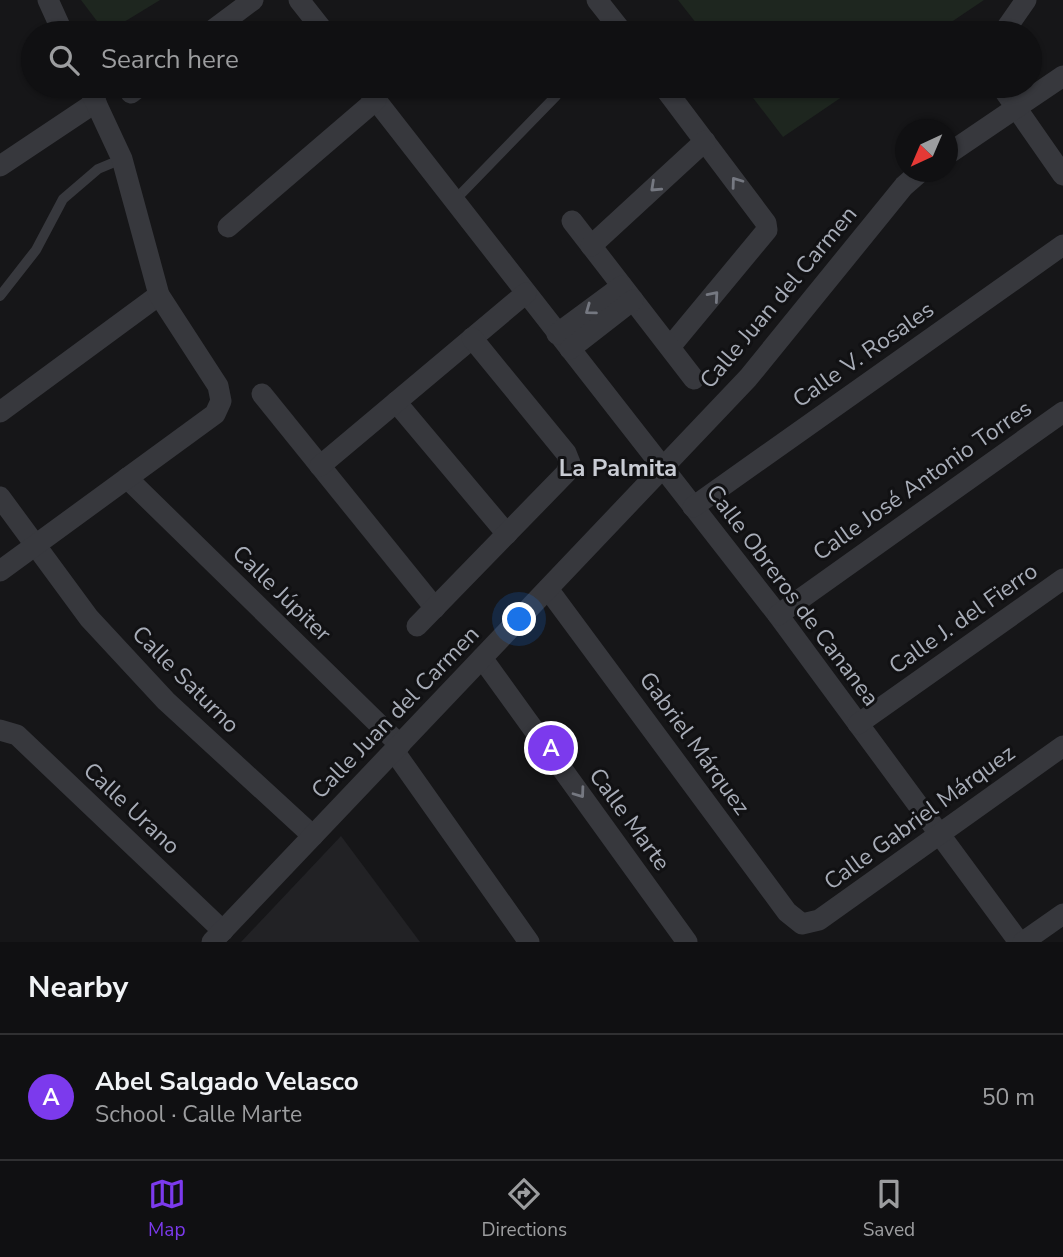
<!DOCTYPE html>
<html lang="en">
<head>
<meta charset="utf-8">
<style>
  :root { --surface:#101012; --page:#1e1e20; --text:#f1f3f6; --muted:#9c9d9f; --line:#303032; --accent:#7c3aed }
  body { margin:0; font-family:"Nunito Sans",sans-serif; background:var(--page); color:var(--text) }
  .compass { position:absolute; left:895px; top:119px; width:63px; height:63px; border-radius:50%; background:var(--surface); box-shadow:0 2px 5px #0004; rotate:224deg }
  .you { position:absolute; left:520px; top:620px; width:24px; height:24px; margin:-18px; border:5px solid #fff; border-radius:50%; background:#1a73e8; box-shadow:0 0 0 10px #1a73e833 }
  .badge { display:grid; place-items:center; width:46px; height:46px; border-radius:50%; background:var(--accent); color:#fff; font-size:23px; font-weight:700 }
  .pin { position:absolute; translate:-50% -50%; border:4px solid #fff; box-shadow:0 2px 7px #0006 }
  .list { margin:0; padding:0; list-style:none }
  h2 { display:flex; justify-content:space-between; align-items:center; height:91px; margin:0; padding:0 28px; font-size:30px }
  h2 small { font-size:23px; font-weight:400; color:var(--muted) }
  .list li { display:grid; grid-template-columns:46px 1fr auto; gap:21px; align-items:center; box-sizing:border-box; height:126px; padding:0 28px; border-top:2px solid var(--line) }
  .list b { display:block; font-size:26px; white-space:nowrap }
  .list p { margin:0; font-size:23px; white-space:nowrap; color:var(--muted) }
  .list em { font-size:23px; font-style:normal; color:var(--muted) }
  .icon { flex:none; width:38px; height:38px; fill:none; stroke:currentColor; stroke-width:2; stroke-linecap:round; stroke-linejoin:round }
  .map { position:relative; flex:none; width:1063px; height:942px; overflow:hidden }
  .search { position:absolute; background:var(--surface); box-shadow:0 2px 5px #0004; left:21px; right:21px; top:21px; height:77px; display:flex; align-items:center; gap:18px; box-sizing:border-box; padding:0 24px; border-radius:38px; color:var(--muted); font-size:26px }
  .sheet { height:217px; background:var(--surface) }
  nav { display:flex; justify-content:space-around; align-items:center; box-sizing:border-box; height:98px; border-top:2px solid var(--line); background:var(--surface); font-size:19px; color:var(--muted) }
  nav a { display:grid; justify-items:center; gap:4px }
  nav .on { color:var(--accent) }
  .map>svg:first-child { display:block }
  .built { fill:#222225 }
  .green { fill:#1e261f }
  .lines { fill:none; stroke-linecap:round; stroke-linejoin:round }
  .lane { stroke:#37383d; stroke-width:10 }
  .street { stroke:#37383d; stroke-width:21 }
  .oneway { stroke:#757881 }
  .labels { text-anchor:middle; stroke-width:6; stroke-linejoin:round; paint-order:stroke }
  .street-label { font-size:23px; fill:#a8adb8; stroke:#111113 }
  .neighbourhood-label { font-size:24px; font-weight:bold; fill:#c9ccd4; stroke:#111113 }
</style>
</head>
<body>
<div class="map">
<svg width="1063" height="942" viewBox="0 0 1063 942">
  <rect width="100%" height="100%" fill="#161618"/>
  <polygon class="built" points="341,836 420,942 241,942"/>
  <g class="green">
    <polygon points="81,0 160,0 106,33"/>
    <polygon points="678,0 984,0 935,33 704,33"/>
    <polygon points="744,86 858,86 783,137"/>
  </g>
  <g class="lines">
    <g class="lane">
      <polyline points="454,201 556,96"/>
      <polyline points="0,296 36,250 63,199 98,169 122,159"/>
    </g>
    <g class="street">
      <polyline points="48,0 63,33"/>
      <polyline points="299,0 325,33"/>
      <polyline points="597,0 623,33"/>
      <polyline points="209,33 253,0"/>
      <polyline points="1003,33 1026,0"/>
      <polyline points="365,86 778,615 1019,942"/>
      <polyline points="663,86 766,223 767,230 670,347"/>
      <polyline points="1001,86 1063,175"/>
      <polyline points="131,93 140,86"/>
      <polyline points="948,154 1063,76"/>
      <polyline points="0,166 96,102"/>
      <polyline points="572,221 694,379"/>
      <polyline points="228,227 376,100"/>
      <polyline points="591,246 705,141"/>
      <polyline points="557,334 622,286"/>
      <polyline points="570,349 633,300"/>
      <polyline points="262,394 435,608"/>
      <polyline points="396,402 507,534"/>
      <polyline points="0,412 159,295"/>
      <polyline points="320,466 526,293"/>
      <polyline points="127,478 400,745"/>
      <polyline points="0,497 89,618 166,701 313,836"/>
      <polyline points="693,507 1063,245"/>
      <polyline points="0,571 215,414 221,401 218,386 159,295 122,159 88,86"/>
      <polyline points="548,589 787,912 802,924 819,920 1063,746"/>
      <polyline points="778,615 1063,412"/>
      <polyline points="417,626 566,473 570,463 566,453 472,338"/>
      <polyline points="482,658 687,942"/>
      <polyline points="858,724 1063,579"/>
      <polyline points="0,730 17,735 223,931"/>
      <polyline points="394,751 529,942"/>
      <polyline points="212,942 748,378 904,186 920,172"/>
      <polyline points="1023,942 1063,914"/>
    </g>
  </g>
  <defs><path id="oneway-chevron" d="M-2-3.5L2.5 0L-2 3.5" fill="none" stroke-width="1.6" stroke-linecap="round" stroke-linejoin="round" transform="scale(1.75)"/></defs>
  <g class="oneway">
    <use href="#oneway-chevron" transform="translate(736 182) rotate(-126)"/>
    <use href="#oneway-chevron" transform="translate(655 187) rotate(137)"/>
    <use href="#oneway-chevron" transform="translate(714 296) rotate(-49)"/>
    <use href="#oneway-chevron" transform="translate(590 310) rotate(144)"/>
    <use href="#oneway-chevron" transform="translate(580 793) rotate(54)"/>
  </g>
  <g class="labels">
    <g class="street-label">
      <text transform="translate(778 297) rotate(-50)" y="8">Calle Juan del Carmen</text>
      <text transform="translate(863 354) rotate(-35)" y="8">Calle V. Rosales</text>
      <text transform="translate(922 480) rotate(-35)" y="8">Calle José Antonio Torres</text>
      <text transform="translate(282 593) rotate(44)" y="8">Calle Júpiter</text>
      <text transform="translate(793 595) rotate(53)" y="8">Calle Obreros de Cananea</text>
      <text transform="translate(963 618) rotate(-35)" y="8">Calle J. del Fierro</text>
      <text transform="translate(186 679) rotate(45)" y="8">Calle Saturno</text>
      <text transform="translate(395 712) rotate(-46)" y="8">Calle Juan del Carmen</text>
      <text transform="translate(695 743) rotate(54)" y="8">Gabriel Márquez</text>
      <text transform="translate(132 808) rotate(43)" y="8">Calle Urano</text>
      <text transform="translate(919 817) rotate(-36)" y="8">Calle Gabriel Márquez</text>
      <text transform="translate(630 819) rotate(54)" y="8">Calle Marte</text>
    </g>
    <g class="neighbourhood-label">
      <text x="618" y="476">La Palmita</text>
    </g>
  </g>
</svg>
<svg class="compass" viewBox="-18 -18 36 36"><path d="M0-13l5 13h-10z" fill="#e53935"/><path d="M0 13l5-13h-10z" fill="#9c9d9f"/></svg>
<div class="you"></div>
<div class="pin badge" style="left:551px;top:748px">A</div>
<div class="search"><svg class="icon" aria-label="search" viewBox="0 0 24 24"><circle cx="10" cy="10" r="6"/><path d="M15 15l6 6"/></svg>Search here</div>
</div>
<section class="sheet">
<h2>Nearby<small></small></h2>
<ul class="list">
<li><span class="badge">A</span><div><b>Abel Salgado Velasco</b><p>School · Calle Marte</p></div><em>50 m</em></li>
</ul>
</section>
<nav>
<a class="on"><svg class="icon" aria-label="map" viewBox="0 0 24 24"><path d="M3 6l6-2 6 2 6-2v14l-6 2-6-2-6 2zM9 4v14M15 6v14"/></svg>Map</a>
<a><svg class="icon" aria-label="directions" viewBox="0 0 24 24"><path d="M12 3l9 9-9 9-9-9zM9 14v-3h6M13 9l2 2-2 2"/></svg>Directions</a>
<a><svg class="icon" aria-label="saved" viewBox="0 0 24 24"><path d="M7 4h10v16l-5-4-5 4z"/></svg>Saved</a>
</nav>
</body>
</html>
